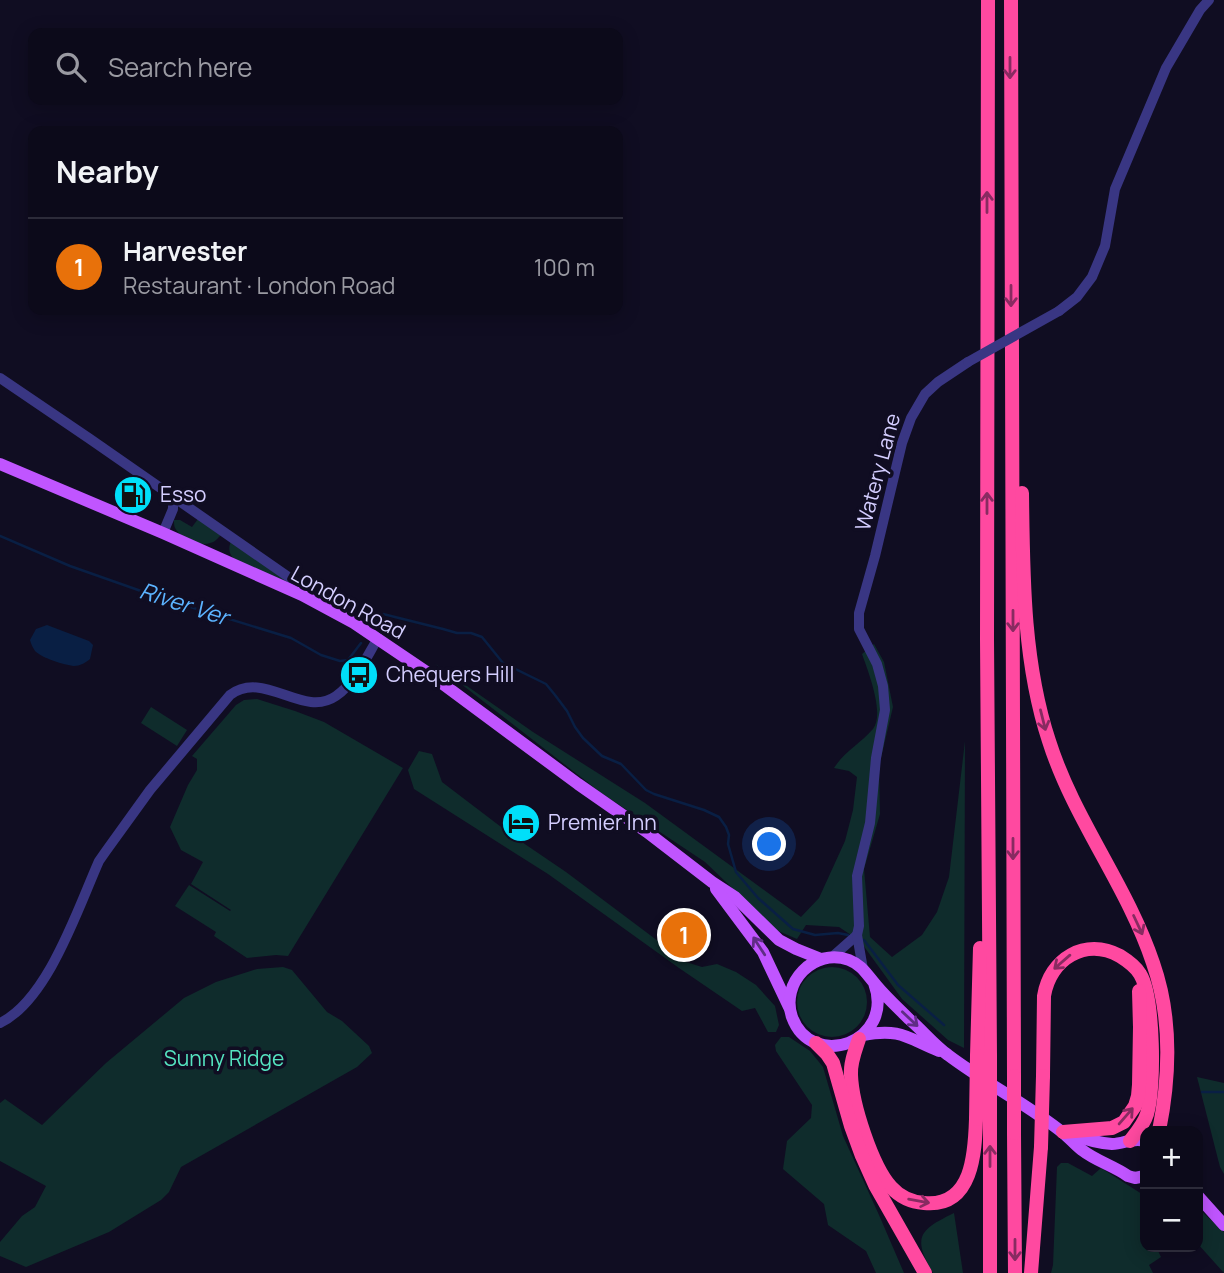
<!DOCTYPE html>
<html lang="en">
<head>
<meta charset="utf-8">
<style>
  :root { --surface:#0c0a1a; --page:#1a1827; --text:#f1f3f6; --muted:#9a9aa2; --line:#2c2b39; --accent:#2563eb }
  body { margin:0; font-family:Manrope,sans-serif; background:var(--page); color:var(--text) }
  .controls { position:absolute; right:21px; bottom:21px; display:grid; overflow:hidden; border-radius:14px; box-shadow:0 4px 18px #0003 }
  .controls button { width:63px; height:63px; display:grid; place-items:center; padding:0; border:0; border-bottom:2px solid var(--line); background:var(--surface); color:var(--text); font:35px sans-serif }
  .you { position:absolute; left:770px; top:845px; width:24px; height:24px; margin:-18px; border:5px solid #fff; border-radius:50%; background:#1a73e8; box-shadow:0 0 0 10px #1a73e833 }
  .badge { display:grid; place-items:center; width:46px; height:46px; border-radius:50%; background:var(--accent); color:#fff; font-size:23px; font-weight:700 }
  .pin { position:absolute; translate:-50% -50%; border:4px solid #fff; box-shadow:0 2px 7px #0006 }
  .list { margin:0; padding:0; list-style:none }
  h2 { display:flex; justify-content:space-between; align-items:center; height:91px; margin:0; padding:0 28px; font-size:30px }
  h2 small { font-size:23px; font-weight:400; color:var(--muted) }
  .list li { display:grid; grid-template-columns:46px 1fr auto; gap:21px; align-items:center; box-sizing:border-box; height:98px; padding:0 28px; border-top:2px solid var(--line) }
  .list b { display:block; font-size:26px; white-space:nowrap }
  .list p { margin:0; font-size:23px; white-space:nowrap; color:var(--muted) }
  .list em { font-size:23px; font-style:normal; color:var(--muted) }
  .icon { flex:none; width:38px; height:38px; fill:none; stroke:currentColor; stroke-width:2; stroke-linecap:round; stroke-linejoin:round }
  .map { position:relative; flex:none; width:1224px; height:1273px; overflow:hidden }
  .search { position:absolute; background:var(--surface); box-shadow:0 4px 18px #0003; left:28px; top:28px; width:595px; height:77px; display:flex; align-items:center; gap:18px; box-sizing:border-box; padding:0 24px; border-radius:14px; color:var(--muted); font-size:26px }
  .panel { position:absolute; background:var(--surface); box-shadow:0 4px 18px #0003; left:28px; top:126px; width:595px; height:189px; border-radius:14px }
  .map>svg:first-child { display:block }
  .green { fill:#0f2c2c }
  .water { fill:#091f44 }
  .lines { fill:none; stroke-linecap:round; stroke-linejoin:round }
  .stream { stroke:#091f44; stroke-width:2.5 }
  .minor { stroke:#393683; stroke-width:10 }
  .major { stroke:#c055ff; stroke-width:12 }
  .highway { stroke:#ff49a0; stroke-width:14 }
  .minor-bridge { stroke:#393683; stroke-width:10 }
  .highway-bridge { stroke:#ff49a0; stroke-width:14 }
  .oneway { stroke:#882b61 }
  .oneway2 { stroke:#5f2d85 }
  .labels { text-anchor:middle; stroke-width:7; stroke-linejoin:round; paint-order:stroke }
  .street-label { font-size:21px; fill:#d4ceff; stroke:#100d22 }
  .poi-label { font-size:21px; fill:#d4ceff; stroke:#100d22; text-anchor:start }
  .park-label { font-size:21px; fill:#55e4c0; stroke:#100d22 }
  .water-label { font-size:23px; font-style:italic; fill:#5cb3ff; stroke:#100d22 }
</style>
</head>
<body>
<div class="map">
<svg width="1224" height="1273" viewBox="0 0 1224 1273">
  <rect width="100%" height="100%" fill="#100d22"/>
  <g class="green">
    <path d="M198 519 220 533V536C217 539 215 542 210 543 201 547 183 539 177 531 174 527 174 525 174 520H180L192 527Z"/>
    <path d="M231 541 287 580 286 583 234 559C229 553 228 549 231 541Z"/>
    <path d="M874 644 884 662 893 707 879 766 880 814 864 869 870 937 892 957 922 935 937 912 949 877 965 741 964 1048 948 1040 902 999 860 941 839 927 806 925 797 939 776 930 705 862 600 792 434 663 533 732 645 803 801 917 819 898 845 841 853 810 857 777 849 771 834 768C844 752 861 743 873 729 885 714 868 671 862 654Z"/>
    <polygon points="257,699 295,711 324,722 403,768 288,956 276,955 247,958 214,936 216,932 175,906 189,885 230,911 231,910 191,884 203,862 181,850 170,827 188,785 197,770 197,759 192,756 236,705 244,700"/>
    <polygon points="151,707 187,730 177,746 141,723"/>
    <polygon points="419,751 432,754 442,782 513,836 566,872 686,962 702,967 717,964 736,972 756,985 775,1006 779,1025 776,1032 768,1032 755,1008 742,1011 679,968 548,874 414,789 408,770"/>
    <circle cx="832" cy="1002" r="35"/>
    <polygon points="283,967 292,970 327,1012 342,1021 369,1046 372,1053 357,1067 181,1167 169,1192 161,1200 109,1232 26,1267 0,1256 0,1242 22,1216 35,1207 46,1186 0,1161 0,1103 5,1099 42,1125 106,1063 184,998 216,982 257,969"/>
    <polygon points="781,1037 789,1037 810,1051 823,1067 843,1136 879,1215 904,1273 876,1273 866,1251 828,1225 824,1204 783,1169 787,1141 811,1118 812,1105 776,1051 775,1045"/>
    <polygon points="1197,1077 1224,1083 1224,1174 1220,1167"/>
    <polygon points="1061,1163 1068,1163 1092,1176 1101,1168 1145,1196 1145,1247 1156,1247 1161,1257 1149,1265 1153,1273 1051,1273 1053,1265 1057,1167"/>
    <polygon points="1198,1208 1224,1232 1224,1273 1198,1244"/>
    <path d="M954 1213 963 1273H933C912 1237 919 1230 954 1213Z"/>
  </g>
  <path class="water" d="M47 625 89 641 93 645 90 659C85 663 80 666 74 666 64 665 42 658 35 651 33 648 31 644 30 640L36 629Z"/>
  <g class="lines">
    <g class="stream">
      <polyline points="0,536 70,566 158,597 291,638 321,655 340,661 348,660 361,643"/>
      <polyline points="376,622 379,616 383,614 443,629 457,633 471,633 482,637 503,663 546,684 555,695 567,711 575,727 583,738 602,756 621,764 646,790 654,794 704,810 719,817 726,827 729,835 728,844 736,872 758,898 793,929 815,935 838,933 848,935"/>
      <polyline points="864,940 898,985 944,1025"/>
      <polyline points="1202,1092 1224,1092"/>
    </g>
    <g class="minor">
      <polyline points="1059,311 1077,297 1092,277 1105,246 1115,189 1166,68 1200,10 1209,0"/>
      <polyline points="0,378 90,439 290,578 297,584 302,595"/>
      <polyline points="163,533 173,509 173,498"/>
      <polyline points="831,958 857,935"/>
      <polyline points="863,969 857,935 859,926 857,876 870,823 876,758 885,710 883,686 877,664 859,629 859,613 875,556 902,443 911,418 925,394 938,382 968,362"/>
      <path d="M0 1023C48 1000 78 908 99 861L106 851 150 790 230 695C264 669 303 719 336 696 355 683 366 658 378 638"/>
    </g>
    <g class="major">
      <polyline points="0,464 163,533 302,595 354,623 428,673 578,784 647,832 712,882 735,897 779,940 796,949 821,959"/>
      <polyline points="716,889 763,952 789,1007"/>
      <path d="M874 983C896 1042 812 1072 792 1017 780 983 814 947 849 960 862 965 867 975 876 985 886 997 898 1008 909 1019 922 1030 934 1045 948 1055 985 1083 1027 1104 1062 1132 1069 1137 1075 1145 1082 1150 1096 1161 1114 1166 1128 1176L1135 1178 1145 1176"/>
      <path d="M863 1035C901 1028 907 1038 939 1051"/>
      <path d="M1067 1133C1081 1138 1096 1143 1112 1144 1124 1144 1133 1137 1145 1141"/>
      <polyline points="1198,1196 1224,1225"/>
    </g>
    <g class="highway">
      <polyline points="988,0 987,639 990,1056"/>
      <polyline points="1011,0 1014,1076"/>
      <path d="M1022 493C1023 576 1023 662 1049 741 1074 820 1127 885 1153 963 1172 1017 1170 1076 1159 1131"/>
      <path d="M859 1039C855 1051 850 1063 851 1075 852 1104 872 1166 891 1187 899 1196 911 1202 924 1203 973 1208 975 1152 976 1119"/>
      <polyline points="816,1043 827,1054 833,1063 851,1126 862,1156 875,1185 925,1273"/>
      <polyline points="977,1056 980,948"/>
      <path d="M1043 1076 1044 996C1050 959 1085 937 1120 956 1128 961 1136 967 1140 974 1154 996 1155 1089 1147 1114 1144 1124 1137 1132 1130 1141"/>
      <polyline points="990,1119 990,1273"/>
      <polyline points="1063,1132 1112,1128 1124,1122 1135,1106 1138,1096 1139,1085 1140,1027 1139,991"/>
      <polyline points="1014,1133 1015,1273"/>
      <polyline points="1031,1273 1041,1147"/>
    </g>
    <polyline class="minor-bridge" points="968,362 1059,311"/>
    <g class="highway-bridge">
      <polyline points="976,1119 977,1056"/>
      <polyline points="990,1119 990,1056"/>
      <polyline points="1014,1133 1014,1076"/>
      <polyline points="1041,1147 1043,1076"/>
    </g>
  </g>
  <defs><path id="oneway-shaft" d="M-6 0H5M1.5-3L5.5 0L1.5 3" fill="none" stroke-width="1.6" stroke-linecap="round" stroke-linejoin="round" transform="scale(1.75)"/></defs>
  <g class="oneway">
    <use href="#oneway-shaft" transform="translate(1010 68) rotate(90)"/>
    <use href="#oneway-shaft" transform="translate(987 202) rotate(-90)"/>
    <use href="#oneway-shaft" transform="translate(1011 296) rotate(90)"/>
    <use href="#oneway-shaft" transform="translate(987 503) rotate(-90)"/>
    <use href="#oneway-shaft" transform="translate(1013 621) rotate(90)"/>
    <use href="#oneway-shaft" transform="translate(1043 720) rotate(76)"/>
    <use href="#oneway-shaft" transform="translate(1013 849) rotate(90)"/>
    <use href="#oneway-shaft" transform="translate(1138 925) rotate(65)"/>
    <use href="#oneway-shaft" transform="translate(1062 962) rotate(139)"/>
    <use href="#oneway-shaft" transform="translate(1126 1116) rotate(-49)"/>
    <use href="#oneway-shaft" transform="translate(990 1156) rotate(-90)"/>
    <use href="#oneway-shaft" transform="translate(919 1201) rotate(10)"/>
    <use href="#oneway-shaft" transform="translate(1015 1250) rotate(90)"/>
  </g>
  <g class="oneway2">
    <use href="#oneway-shaft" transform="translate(759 946) rotate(-123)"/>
    <use href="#oneway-shaft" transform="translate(910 1019) rotate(43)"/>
  </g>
  <defs>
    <g id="fuel-disc" transform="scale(2.0125)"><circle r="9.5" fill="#00dff9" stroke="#100d22"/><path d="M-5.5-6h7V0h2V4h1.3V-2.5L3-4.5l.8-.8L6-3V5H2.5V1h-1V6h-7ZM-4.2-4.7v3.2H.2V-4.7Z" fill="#111"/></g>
    <g id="bus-disc" transform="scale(2.0125)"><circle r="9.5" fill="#00dff9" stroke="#100d22"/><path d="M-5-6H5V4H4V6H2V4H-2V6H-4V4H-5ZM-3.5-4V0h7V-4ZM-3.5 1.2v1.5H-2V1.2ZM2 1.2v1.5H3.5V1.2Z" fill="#111"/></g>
    <g id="hotel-disc" transform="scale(2.0125)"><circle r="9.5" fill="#00dff9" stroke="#100d22"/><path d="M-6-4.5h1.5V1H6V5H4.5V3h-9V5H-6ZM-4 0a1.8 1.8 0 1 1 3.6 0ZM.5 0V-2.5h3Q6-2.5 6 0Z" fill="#111"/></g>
  </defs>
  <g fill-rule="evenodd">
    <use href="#fuel-disc" x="133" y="495"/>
    <use href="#bus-disc" x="359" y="675"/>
    <use href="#hotel-disc" x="521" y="823"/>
  </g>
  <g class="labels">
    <g class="street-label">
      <text transform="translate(878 472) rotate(-75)" y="7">Watery Lane</text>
      <text transform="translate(348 603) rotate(29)" y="7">London Road</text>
    </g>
    <g class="poi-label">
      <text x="160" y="502">Esso</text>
      <text x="386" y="682">Chequers Hill</text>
      <text x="548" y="830">Premier Inn</text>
    </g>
    <g class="park-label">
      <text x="224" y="1066">Sunny Ridge</text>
    </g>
    <g class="water-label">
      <text transform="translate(184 604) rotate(18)" y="8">River Ver</text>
    </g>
  </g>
</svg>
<div class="controls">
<button>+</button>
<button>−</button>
</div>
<div class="you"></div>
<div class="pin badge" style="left:684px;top:935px;background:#e8710a">1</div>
<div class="search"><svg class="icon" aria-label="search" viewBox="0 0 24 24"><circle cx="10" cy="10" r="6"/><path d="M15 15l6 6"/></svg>Search here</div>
<section class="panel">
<h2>Nearby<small></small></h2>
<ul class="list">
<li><span class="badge" style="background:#e8710a">1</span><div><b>Harvester</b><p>Restaurant · London Road</p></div><em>100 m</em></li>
</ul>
</section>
</div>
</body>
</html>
